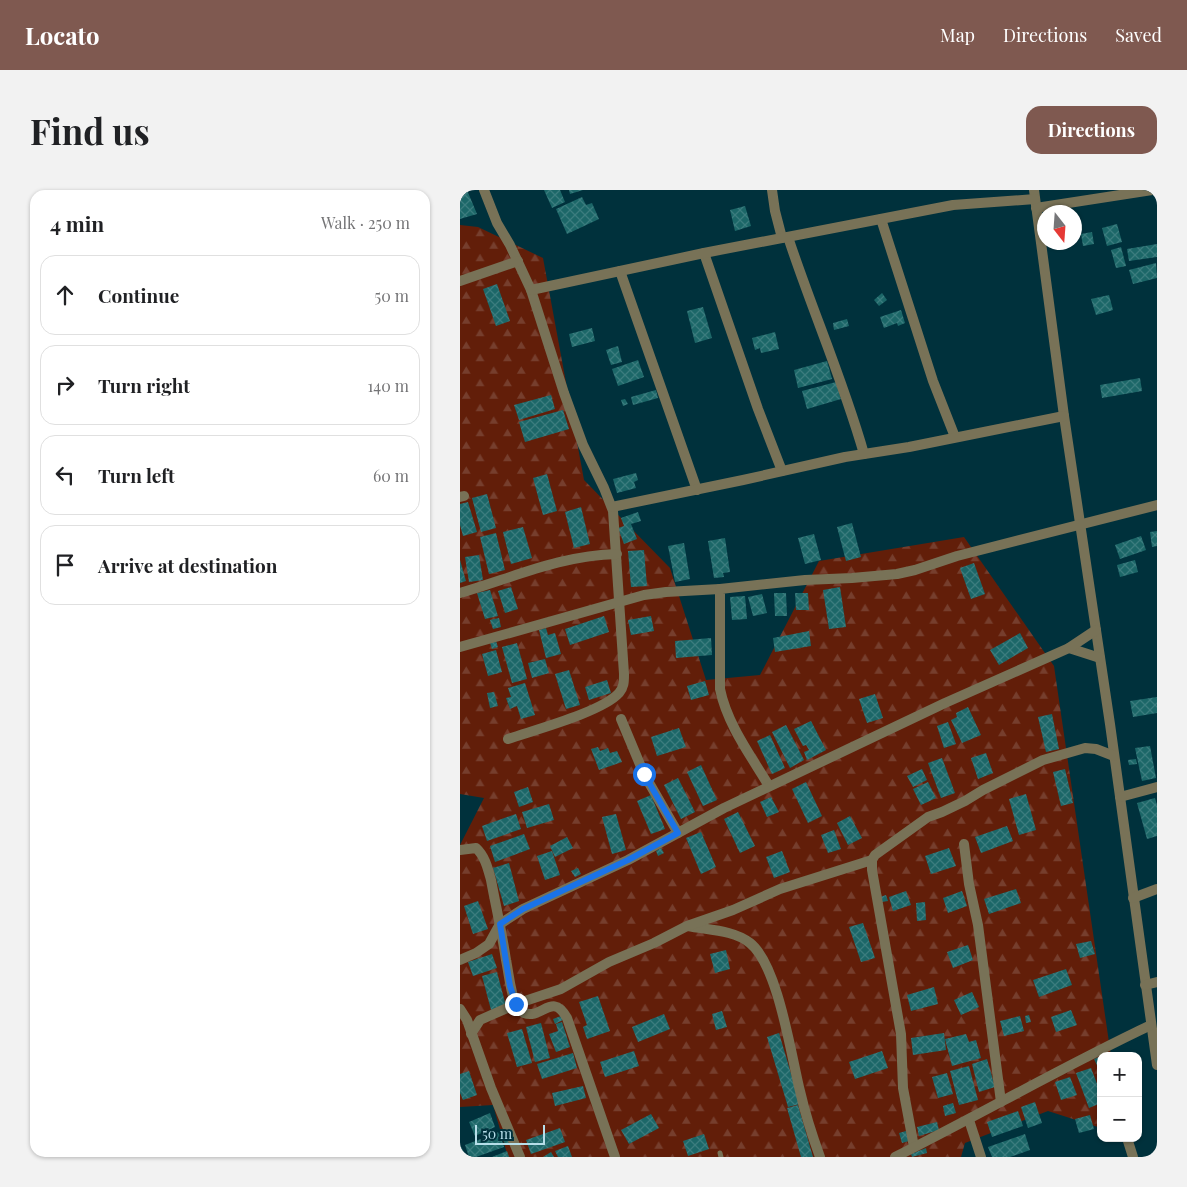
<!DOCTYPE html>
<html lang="en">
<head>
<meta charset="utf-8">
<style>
  :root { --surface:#fff; --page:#f2f2f2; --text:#202124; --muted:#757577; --line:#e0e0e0; --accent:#7f5950 }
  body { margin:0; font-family:"Playfair Display",serif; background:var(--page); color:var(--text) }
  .controls { position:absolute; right:15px; bottom:15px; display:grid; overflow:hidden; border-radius:10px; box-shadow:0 1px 4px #0004 }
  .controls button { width:45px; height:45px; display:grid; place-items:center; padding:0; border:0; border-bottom:1px solid var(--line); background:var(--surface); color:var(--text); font:25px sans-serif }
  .compass { position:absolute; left:577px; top:15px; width:45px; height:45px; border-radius:50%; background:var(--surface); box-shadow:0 1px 4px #0004; rotate:163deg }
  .scale { position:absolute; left:15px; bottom:12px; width:70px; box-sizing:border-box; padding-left:5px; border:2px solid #b6dee9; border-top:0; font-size:14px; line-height:18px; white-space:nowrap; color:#b6dee9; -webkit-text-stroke:4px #00313c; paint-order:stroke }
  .stop { position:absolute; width:15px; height:15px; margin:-11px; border:4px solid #1a73e8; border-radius:50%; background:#fff }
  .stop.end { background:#1a73e8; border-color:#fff; box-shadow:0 1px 5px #0008 }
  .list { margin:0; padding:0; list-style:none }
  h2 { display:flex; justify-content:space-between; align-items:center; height:65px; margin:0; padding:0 20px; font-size:21px }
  h2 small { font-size:16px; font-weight:400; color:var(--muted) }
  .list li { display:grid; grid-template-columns:32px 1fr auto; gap:15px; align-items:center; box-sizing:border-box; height:80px; margin:0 10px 10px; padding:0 10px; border:1px solid var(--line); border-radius:15px }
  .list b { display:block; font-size:19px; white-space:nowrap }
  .list em { font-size:16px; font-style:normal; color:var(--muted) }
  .icon { flex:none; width:28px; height:28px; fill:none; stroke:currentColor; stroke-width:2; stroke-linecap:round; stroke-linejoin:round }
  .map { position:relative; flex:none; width:697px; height:967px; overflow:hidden; border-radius:15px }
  header { display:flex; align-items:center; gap:30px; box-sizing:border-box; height:70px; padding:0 25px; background:var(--accent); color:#fff }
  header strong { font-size:24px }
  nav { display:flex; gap:28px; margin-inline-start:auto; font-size:18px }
  .intro { display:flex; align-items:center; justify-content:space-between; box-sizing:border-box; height:120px; padding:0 30px }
  h1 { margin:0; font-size:35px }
  .button { padding:12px 22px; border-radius:15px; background:var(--accent); color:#fff; font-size:18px; font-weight:700 }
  main { display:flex; gap:30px; padding:0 30px }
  aside { flex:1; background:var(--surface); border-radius:15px; box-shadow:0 1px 4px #0004 }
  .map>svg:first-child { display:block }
  .forest { fill:url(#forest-firs) }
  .building { fill:url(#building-cross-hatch) }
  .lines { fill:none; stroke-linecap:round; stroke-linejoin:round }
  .service { stroke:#787257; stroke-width:5 }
  .minor { stroke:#787257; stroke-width:10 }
  .route { stroke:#1a73e8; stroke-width:6 }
</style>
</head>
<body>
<header>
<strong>Locato</strong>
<nav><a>Map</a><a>Directions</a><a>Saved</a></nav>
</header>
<div class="intro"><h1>Find us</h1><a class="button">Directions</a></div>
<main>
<aside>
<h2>4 min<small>Walk · 250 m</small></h2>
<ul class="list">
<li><svg class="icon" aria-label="ahead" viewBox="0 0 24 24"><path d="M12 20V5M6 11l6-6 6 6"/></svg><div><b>Continue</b></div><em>50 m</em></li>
<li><svg class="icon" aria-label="right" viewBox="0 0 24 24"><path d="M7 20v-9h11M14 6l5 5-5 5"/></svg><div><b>Turn right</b></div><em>140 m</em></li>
<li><svg class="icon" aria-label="left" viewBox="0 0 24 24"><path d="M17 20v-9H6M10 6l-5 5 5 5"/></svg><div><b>Turn left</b></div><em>60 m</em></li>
<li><svg class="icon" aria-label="arrive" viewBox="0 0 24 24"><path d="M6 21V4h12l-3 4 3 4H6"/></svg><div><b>Arrive at destination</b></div></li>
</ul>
</aside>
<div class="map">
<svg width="697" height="967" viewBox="0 0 697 967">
  <defs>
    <pattern id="forest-firs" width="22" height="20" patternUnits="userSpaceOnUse" patternTransform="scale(1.25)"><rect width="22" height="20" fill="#621e09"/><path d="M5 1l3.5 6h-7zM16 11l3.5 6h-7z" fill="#763e2d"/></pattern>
    <pattern id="building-cross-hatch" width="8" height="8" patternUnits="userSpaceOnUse" patternTransform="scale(1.25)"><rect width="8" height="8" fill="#1c6768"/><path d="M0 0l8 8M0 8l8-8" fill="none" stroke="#3b7c7e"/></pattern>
  </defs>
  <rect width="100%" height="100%" fill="#00313c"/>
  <polygon class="forest" points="0,35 18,37 83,68 124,290 210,378 246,490 300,485 359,371 504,347 594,476 651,866 641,866 641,938 588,921 505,953 501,967 48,967 33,915 0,917 0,655 24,608 0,604"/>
  <g class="building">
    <polygon points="7,0 17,24 0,29 0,2"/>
    <polygon points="84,0 100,0 105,12 92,18"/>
    <polygon points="109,0 123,0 110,4"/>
    <polygon points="122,7 126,15 132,13 139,29 107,44 96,19"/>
    <polygon points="285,16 291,36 275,41 270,20"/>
    <polygon points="657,34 662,52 647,56 642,38"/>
    <polygon points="632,42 634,54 623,56 621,44"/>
    <polygon points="697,54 697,67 669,71 667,59"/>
    <polygon points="661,57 666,76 656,78 651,60"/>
    <polygon points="696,73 697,88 673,94 669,80"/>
    <polygon points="37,94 50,131 36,136 23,99"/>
    <polygon points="422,103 427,110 419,116 414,110"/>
    <polygon points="649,105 653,120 636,125 631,109"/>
    <polygon points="243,117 252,148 235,153 227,121"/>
    <polygon points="441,120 445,133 438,136 437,133 424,138 420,127"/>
    <polygon points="387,129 389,136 374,140 373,133"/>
    <polygon points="132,138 135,151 112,157 109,144"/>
    <polygon points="315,142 319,159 301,163 300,158 295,160 292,148"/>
    <polygon points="158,156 162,172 151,175 146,160"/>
    <polygon points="178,170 184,187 158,196 152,179"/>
    <polygon points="367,171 372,189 338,198 334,180"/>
    <polygon points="680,188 682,201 642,208 640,195"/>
    <polygon points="376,192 381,209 347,219 342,201"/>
    <polygon points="196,200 198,208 173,215 171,207"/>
    <polygon points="91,205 95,219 59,230 54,215"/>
    <polygon points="165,209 168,214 163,216 161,210"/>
    <polygon points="103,220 109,239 65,252 59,232"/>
    <polygon points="176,283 178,290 174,292 176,298 157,303 153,289"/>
    <polygon points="87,284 97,321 83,325 73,288"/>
    <polygon points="27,304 36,338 21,342 12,308"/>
    <polygon points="8,312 17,342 3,346 0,335 0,314"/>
    <polygon points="121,317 130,354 114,358 105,322"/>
    <polygon points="178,322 181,331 171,334 177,349 164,354 158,338 164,336 161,328"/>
    <polygon points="392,333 401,367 386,371 377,337"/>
    <polygon points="63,337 72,368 51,374 43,342"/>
    <polygon points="697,341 697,356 692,357 690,342"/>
    <polygon points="36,343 45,380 29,384 20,347"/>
    <polygon points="354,344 361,370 345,374 338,348"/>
    <polygon points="681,346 686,360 660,369 655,355"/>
    <polygon points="265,348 270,382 263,383 264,387 254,388 248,351"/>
    <polygon points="224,353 230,389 215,392 208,356"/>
    <polygon points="184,360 187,396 171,397 168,361"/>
    <polygon points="19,365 23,390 9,392 5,367"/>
    <polygon points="0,370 6,391 0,393"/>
    <polygon points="675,370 678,382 660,387 657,375"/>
    <polygon points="514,373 525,404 511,409 500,378"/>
    <polygon points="51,397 58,419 45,423 38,401"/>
    <polygon points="380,397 386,437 369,439 363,400"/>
    <polygon points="30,400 38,426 25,429 17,403"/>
    <polygon points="314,403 326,403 327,426 315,426"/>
    <polygon points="335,403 348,403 349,420 336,420"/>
    <polygon points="302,404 307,423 293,426 288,407"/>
    <polygon points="285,406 287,429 272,430 270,407"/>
    <polygon points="144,426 149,442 110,455 105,439"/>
    <polygon points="191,426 194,441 171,445 168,430"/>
    <polygon points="39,428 41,437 33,439 30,430"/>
    <polygon points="86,438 88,445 95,443 101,464 86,468 79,440"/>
    <polygon points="349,441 351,456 315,462 313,448"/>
    <polygon points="560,443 568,458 539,475 530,460"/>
    <polygon points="251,448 252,465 216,468 215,451"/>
    <polygon points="36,451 38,457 32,459 30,453"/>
    <polygon points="57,453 67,489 52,493 42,457"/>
    <polygon points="36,460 42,482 28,486 22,464"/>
    <polygon points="85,469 89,483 72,488 68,473"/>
    <polygon points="109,480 120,515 106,519 95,484"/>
    <polygon points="147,490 151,503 129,510 125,497"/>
    <polygon points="245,491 249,505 231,510 227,496"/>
    <polygon points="65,493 75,525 61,529 57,516 50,519 46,508 51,507 48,498"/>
    <polygon points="34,502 38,516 30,518 27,503"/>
    <polygon points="415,504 423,528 407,533 399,509"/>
    <polygon points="697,507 697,523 673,527 670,511"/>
    <polygon points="508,517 521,545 502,553 491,530 497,527 496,523"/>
    <polygon points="592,524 599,559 586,562 578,527"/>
    <polygon points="351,531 366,560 347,570 344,562 349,560 346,555 343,556 334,539"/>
    <polygon points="488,532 496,554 484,558 477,536"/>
    <polygon points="326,535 344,570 330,578 312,542"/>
    <polygon points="219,538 226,557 197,566 191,547"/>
    <polygon points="310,545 325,578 312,584 297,551"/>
    <polygon points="690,556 696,588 682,591 675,558"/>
    <polygon points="138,557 140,561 148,558 150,563 157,561 162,572 139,580 131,559"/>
    <polygon points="526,563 533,583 518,589 511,568"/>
    <polygon points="482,568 495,603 481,608 468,573"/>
    <polygon points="676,569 677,574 669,575 668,570"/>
    <polygon points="241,575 257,610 243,616 227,582"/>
    <polygon points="462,579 467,590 453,597 447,586"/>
    <polygon points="605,579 613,613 601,616 593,582"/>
    <polygon points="218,588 235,622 221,629 204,595"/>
    <polygon points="346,592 362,626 348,633 332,599"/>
    <polygon points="468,592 476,608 461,615 453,599"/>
    <polygon points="68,597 73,612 59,617 54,602"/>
    <polygon points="566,604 576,640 559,645 549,609"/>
    <polygon points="191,605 205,639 191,644 177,611"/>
    <polygon points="311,607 319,622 307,627 300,612"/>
    <polygon points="695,608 697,615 697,646 687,649 677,613"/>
    <polygon points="89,614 94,630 67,638 62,622"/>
    <polygon points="278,622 295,656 280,663 264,629"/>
    <polygon points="56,624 61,639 27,651 22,636"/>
    <polygon points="156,624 166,660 152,664 142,627"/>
    <polygon points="390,626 402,648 388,655 377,633"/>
    <polygon points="547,636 553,651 521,663 515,647"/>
    <polygon points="374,640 381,659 368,663 361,645"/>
    <polygon points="241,642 256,677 241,684 226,648"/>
    <polygon points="64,644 70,659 35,672 30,656"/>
    <polygon points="107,647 113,658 95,667 90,656"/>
    <polygon points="201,658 204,663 198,666 196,661"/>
    <polygon points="489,658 496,676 471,684 465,666"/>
    <polygon points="92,661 100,685 85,690 77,666"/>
    <polygon points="322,661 330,682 314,688 306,667"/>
    <polygon points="49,673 59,711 44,716 33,678"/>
    <polygon points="118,678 121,684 115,687 111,681"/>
    <polygon points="556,699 561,713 529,724 524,709"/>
    <polygon points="446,701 451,715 433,721 429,707"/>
    <polygon points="502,701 507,716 488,723 483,708"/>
    <polygon points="426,705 428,711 422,712 420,707"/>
    <polygon points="18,711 28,739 13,744 4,716"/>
    <polygon points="465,712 466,730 457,731 456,713"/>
    <polygon points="403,733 415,768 401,772 389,737"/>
    <polygon points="631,751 635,764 620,768 616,754"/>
    <polygon points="508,755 513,770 493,778 487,762"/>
    <polygon points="266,760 270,779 255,783 250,764"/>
    <polygon points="32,764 37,778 13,786 8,772"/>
    <polygon points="606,779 612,795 579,807 573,790"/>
    <polygon points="37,782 46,816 31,820 22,786"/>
    <polygon points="474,797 478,814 451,821 447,805"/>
    <polygon points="512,802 519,817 501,825 494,810"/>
    <polygon points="138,806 150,841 127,849 123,837 127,835 119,812"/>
    <polygon points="611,820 617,835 596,842 591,827"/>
    <polygon points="262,821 267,837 256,840 252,824"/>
    <polygon points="204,824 210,839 178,852 172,837"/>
    <polygon points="569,825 571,832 566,833 565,826"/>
    <polygon points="101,826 103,830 95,834 93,829"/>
    <polygon points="560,826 564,841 544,846 540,831"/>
    <polygon points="102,832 110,857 96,862 89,844 98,841 96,834"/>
    <polygon points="81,833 90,868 75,872 66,837"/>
    <polygon points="62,839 72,873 57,877 47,843"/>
    <polygon points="319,843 340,914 328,917 307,847"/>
    <polygon points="484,843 486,860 453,865 451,848"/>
    <polygon points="506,844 509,852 516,850 521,868 492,876 485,849"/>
    <polygon points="174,861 179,876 145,887 140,872"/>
    <polygon points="422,861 428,878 395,889 389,872"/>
    <polygon points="113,863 117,878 82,889 77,874"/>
    <polygon points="641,866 641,884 634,869"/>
    <polygon points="527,869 535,897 519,902 512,874"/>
    <polygon points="509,876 518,910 499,915 490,881"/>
    <polygon points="631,878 641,904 641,913 629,918 616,883"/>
    <polygon points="9,881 17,905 3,910 0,903 0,884"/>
    <polygon points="487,883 493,904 478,908 472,887"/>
    <polygon points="610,887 617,905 601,910 595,892"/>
    <polygon points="123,896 126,908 95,916 92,903"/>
    <polygon points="575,912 582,933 568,938 561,917"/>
    <polygon points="493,913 496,923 485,926 483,916"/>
    <polygon points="338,915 353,967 341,967 327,918"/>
    <polygon points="558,921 563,936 532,947 527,932"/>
    <polygon points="30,923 35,937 15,946 9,932"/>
    <polygon points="191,924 199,938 169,954 161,940"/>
    <polygon points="630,925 634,939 619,943 615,929"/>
    <polygon points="477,932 479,940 459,946 457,937"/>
    <polygon points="100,938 105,952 71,964 66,950"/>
    <polygon points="446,941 449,951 442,953 439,943"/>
    <polygon points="39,942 44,957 16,967 9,967 5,955"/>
    <polygon points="46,943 50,953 45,954 41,945"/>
    <polygon points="244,944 249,959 228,966 223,951"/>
    <polygon points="565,944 570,960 550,967 532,967 528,957"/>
    <polygon points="0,955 5,964 0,967"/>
    <polygon points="108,956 112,967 98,967 95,961"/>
    <polygon points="466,958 467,963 452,967 451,964"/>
    <polygon points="47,961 49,967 32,967"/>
    <polygon points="91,962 94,967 83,967"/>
  </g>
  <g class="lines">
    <polyline class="service" points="260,963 261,967"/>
    <g class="minor">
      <path d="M24 0 37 33 50 55 71 100 104 203 123 255 144 298 153 321 164 484C164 492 164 497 159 503 142 522 74 540 48 549"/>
      <polyline points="312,0 315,21 322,48"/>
      <polyline points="574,0 604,226 650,534 697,875"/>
      <polyline points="576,18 692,0"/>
      <polyline points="421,29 473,191 495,247"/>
      <path d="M328 47C352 120 383 190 404 264"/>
      <polyline points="244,63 298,219 322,281"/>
      <polyline points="160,81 237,300"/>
      <polyline points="0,91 58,71"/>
      <polyline points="71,100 244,63 493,15 575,9"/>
      <polyline points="0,307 4,306"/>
      <polyline points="152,317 283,290 385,267 449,257 604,226"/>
      <path d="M0 403C52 388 102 365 157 364"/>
      <polyline points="0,457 184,405 206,402 260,399"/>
      <polyline points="609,458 640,468"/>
      <polyline points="161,529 184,584 218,643"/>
      <path d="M309 596C291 566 267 534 260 499V399L345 390 392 388 437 384 455 380 497 366 697 315"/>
      <polyline points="660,607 697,597"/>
      <polyline points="504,654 509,694 518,735 541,912"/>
      <path d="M0 660 16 658C25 666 28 679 31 690 36 717 42 743 46 770 49 784 50 801 56 815 58 818 61 821 64 823 82 830 92 801 107 828L155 967"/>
      <polyline points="673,708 697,699"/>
      <path d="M228 736C248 740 274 740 290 753 318 775 331 865 340 901 345 923 352 945 360 967"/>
      <polyline points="0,770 16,763 29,754 40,734 63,719 168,670 264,618 485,513 609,458 636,440"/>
      <polyline points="685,795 697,792"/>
      <polyline points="0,819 7,830 31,898 60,967"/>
      <polyline points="11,844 20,830 56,814 101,799 149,772 194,753 227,736 273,720 320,699 412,670"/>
      <polyline points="509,930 521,967"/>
      <polyline points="667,948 673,967"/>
      <polyline points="454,957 443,898 441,844 412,680 412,670 415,665 468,627 482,622 505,611 523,600 583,570 625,558 636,559 654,566"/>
      <path d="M435 967C521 924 604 876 691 835"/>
    </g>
  </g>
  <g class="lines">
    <polyline class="route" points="56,814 50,796 40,734 63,719 168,670 218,643 184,584"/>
  </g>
</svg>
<div class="controls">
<button>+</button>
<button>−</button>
</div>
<svg class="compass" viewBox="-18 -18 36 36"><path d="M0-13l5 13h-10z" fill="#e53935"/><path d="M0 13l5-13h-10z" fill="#757577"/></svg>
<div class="scale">50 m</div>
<div class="stop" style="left:184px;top:584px"></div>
<div class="stop end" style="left:56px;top:814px"></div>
</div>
</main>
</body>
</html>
